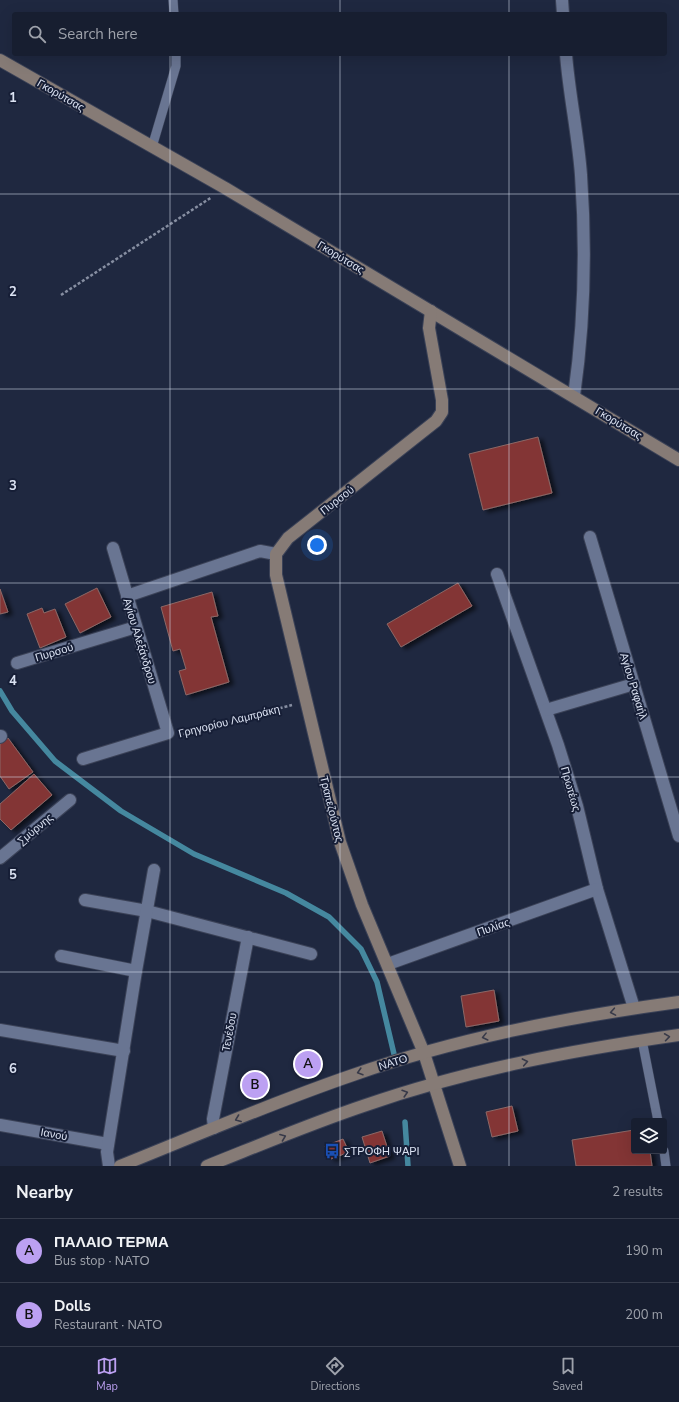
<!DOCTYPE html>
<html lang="en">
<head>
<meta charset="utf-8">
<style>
  :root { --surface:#171e30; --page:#242b3c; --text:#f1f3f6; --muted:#9ea2ab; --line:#363c4c; --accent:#bca0f2 }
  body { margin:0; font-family:"Nunito Sans",sans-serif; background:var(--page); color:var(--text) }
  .controls { position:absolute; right:12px; bottom:12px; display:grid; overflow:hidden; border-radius:4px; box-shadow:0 4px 16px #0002 }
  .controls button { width:36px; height:36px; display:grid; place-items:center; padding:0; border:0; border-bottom:1px solid var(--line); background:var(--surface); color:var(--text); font:20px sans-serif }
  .you { position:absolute; left:317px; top:545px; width:14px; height:14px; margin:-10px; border:3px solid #fff; border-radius:50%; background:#1a73e8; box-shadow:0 0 0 6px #1a73e833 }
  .badge { display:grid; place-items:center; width:26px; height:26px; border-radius:50%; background:var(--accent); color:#111; font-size:13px; font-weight:700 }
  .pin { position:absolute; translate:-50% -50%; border:2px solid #fff; box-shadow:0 1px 4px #0006 }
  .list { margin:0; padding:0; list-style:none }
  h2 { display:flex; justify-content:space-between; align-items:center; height:52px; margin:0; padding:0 16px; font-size:17px }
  h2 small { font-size:13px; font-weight:400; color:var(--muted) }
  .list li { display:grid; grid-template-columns:26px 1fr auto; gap:12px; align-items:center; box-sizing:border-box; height:64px; padding:0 16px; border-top:1px solid var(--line) }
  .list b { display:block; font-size:15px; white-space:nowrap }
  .list p { margin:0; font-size:13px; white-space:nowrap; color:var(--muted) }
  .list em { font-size:13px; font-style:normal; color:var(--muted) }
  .icon { flex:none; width:22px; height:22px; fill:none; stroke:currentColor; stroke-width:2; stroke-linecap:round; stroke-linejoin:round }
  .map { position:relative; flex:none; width:679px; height:1166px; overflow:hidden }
  .search { position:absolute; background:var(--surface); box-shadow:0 4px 16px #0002; left:12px; right:12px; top:12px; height:44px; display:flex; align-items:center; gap:10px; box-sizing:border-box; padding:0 14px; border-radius:4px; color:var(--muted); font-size:15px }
  .sheet { height:180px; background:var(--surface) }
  nav { display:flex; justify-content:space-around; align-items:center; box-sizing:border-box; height:56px; border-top:1px solid var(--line); background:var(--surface); font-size:11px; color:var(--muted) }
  nav a { display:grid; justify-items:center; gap:2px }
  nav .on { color:var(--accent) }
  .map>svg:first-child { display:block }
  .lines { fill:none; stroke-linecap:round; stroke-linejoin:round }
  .stream { stroke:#45889f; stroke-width:5.5 }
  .building { fill:#833536; stroke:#8c6866; filter:url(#shadow) }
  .lane-casing { stroke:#3b4257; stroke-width:10 }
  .street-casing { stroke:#3b4257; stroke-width:14 }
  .secondary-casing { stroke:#3b4257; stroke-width:14 }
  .path { stroke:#868ea1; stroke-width:2.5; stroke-dasharray:3 2; stroke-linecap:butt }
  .lane { stroke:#697592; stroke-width:9 }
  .street { stroke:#697592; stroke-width:12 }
  .secondary { stroke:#867b76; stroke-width:12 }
  .oneway { stroke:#383a49 }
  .grid { fill:none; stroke:#dbe2f2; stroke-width:1; stroke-opacity:0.55 }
  .labels { text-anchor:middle; stroke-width:4; stroke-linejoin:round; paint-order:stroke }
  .street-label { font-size:11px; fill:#dbe2f2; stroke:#161e36 }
  .poi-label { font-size:11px; fill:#dbe2f2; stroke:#161e36; text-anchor:start }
  .grid-label { font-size:13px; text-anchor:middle; font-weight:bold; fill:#dbe2f2; stroke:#161e36; stroke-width:4; stroke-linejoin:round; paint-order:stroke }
</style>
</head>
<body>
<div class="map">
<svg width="679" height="1166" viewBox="0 0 679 1166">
  <defs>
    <filter id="shadow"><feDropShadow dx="4.5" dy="2.5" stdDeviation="2" flood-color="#0009"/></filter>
  </defs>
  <rect width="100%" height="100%" fill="#1f2840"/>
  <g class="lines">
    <g class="stream">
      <polyline points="0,691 12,711 55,761 121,811 194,854 286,893 329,917 361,949 377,982 394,1054"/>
      <polyline points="405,1122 408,1166"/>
    </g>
  </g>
  <g class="building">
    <polygon points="538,437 552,493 483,510 469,454"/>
    <polygon points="458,583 472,606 401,647 387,624"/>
    <polygon points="97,588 111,617 80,633 65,604"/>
    <polygon points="0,589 8,612 0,614"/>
    <polygon points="212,592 218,616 211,617 229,682 186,695 179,671 186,669 180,649 173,651 161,607"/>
    <polygon points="42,608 44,613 55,609 66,637 40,648 27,614"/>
    <polygon points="8,738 33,772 9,789 0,776 0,744"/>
    <polygon points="34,774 52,795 11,830 0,819 0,804"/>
    <polygon points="494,990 499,1021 466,1027 461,996"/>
    <polygon points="512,1106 518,1131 492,1137 486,1112"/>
    <polygon points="634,1130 634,1151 650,1151 652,1166 576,1166 572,1140"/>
    <polygon points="382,1131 390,1156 370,1163 362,1137"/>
    <polygon points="343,1139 349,1152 331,1159 325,1146"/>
  </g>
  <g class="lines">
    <g class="lane-casing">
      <g id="lane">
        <polyline points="173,0 174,14"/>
        <polyline points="152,147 176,66 176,54"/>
        <polyline points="642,1040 658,1121"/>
        <polyline points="664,1151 666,1166"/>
      </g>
    </g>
    <g class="street-casing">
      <g id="street">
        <polyline points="562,0 563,14"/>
        <path d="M566 54C569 94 578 134 581 175 586 246 584 326 574 396"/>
        <polyline points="590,537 679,836"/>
        <polyline points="497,574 558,745 577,806 597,889 634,1008"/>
        <polyline points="127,596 260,551 276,554"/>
        <polyline points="17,663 136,627"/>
        <polyline points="546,710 634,684"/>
        <polyline points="0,737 1,736"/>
        <polyline points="83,759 168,733 113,548"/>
        <polyline points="0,858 70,800"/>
        <polyline points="85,900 147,911 311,954"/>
        <polyline points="61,956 136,971"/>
        <polyline points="388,964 597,889"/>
        <polyline points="0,1030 124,1051"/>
        <polyline points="0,1125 108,1144"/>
        <polyline points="214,1128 213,1119 248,937"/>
        <polyline points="109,1166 107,1152 136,971 154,870"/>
      </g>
    </g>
    <g class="secondary-casing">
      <g id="secondary">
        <polyline points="0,60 225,188 679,460"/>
        <polyline points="431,311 429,328 442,400 442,412 436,421 288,538 276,554 276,575 340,842 362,905 424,1053 460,1166"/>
        <path d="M120 1166C197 1135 274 1102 353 1075 458 1038 569 1017 679 1002"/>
        <path d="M207 1166C260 1145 312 1123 366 1105 467 1070 574 1050 679 1035"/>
      </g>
    </g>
    <g class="path">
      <polyline points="61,295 212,197"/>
      <polyline points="183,734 292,705"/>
    </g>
    <use href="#lane" class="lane"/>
    <use href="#street" class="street"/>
    <use href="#secondary" class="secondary"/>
  </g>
  <defs><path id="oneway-chevron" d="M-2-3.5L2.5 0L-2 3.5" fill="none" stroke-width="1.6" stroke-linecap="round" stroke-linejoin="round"/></defs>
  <g class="oneway">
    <use href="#oneway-chevron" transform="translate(613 1012) rotate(170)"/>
    <use href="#oneway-chevron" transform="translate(485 1037) rotate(166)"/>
    <use href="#oneway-chevron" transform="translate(667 1037) rotate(-8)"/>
    <use href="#oneway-chevron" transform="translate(525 1062) rotate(-11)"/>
    <use href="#oneway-chevron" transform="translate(360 1072) rotate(163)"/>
    <use href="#oneway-chevron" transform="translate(405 1093) rotate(-17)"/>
    <use href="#oneway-chevron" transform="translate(238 1119) rotate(159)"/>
    <use href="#oneway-chevron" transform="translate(283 1137) rotate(-21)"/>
  </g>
  <path class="grid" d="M170 0V14M340 0V14M509 0V14M170 54V1166M340 54V1166M509 54V1166M0 194H679M0 389H679M0 583H679M0 777H679M0 972H679"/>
  <defs>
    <g id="bus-bare" transform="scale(1.2)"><path d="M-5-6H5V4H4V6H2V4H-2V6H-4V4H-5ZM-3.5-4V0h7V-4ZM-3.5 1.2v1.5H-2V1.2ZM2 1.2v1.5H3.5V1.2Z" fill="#1a4fb4" stroke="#161e36" stroke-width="2.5" paint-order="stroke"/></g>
  </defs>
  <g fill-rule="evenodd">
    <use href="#bus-bare" x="332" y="1151"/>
  </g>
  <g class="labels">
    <g class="street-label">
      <text transform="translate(61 95) rotate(30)" y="4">Γκορύτσας</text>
      <text transform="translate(341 257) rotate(31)" y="4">Γκορύτσας</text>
      <text transform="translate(619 423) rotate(31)" y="4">Γκορύτσας</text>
      <text transform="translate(337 500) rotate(-38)" y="4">Πυρσού</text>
      <text transform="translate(140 641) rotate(73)" y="4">Αγίου Αλεξάνδρου</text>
      <text transform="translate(54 652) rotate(-17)" y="4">Πυρσού</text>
      <text transform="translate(634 686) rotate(73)" y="4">Αγίου Ραφαήλ</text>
      <text transform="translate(229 721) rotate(-14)" y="4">Γρηγορίου Λαμπράκη</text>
      <text transform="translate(571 789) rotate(74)" y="4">Πρωτέως</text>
      <text transform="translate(332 809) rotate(76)" y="4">Τραπεζούντος</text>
      <text transform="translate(35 829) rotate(-40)" y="4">Σμύρνης</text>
      <text transform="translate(493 927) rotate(-19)" y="4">Πυλίας</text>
      <text transform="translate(229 1032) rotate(-79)" y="4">Τενέδου</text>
      <text transform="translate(393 1062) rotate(-17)" y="4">ΝΑΤΟ</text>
      <text transform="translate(54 1134) rotate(10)" y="4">Ιανού</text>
    </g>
    <g class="poi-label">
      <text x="344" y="1155">ΣΤΡΟΦΗ ΨΑΡΙ</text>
    </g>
  </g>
  <g class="grid-label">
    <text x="13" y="102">1</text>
    <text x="13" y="296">2</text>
    <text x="13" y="490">3</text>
    <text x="13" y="685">4</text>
    <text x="13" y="879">5</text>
    <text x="13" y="1073">6</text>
  </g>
</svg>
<div class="controls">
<button><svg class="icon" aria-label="layers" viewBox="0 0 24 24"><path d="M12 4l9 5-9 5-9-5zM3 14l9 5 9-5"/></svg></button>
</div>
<div class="you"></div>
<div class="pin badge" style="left:308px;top:1064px">A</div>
<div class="pin badge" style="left:255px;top:1085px">B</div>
<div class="search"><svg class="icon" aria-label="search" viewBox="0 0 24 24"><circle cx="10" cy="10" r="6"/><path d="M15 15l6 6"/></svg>Search here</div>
</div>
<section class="sheet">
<h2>Nearby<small>2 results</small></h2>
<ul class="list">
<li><span class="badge">A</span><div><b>ΠΑΛΑΙΟ ΤΕΡΜΑ</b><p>Bus stop · ΝΑΤΟ</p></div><em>190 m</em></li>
<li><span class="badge">B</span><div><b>Dolls</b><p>Restaurant · ΝΑΤΟ</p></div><em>200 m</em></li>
</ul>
</section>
<nav>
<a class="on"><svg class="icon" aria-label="map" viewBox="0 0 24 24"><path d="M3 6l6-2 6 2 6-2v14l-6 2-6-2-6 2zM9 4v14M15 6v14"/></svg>Map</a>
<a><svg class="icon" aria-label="directions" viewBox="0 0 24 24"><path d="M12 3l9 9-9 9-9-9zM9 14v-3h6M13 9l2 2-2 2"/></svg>Directions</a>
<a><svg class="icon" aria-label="saved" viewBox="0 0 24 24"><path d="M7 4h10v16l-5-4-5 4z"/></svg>Saved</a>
</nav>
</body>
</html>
